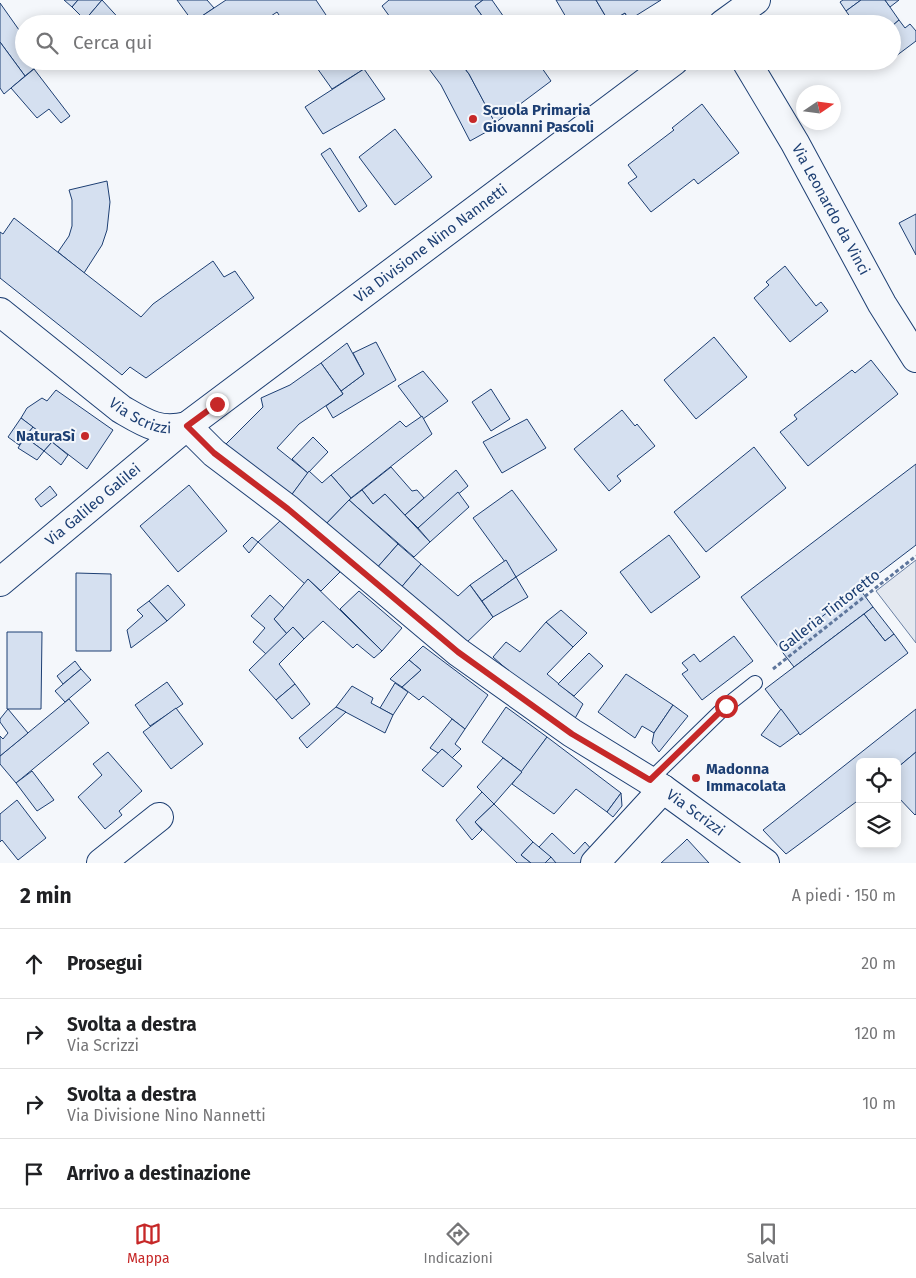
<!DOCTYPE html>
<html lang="it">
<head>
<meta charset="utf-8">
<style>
  :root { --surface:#fff; --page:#f2f2f2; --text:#202124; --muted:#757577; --line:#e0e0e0; --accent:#c62828 }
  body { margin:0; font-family:"Fira Sans",sans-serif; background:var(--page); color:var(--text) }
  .controls { position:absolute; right:15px; bottom:15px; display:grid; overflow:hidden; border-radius:8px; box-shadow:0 2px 12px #0003 }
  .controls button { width:45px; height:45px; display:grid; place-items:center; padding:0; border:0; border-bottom:1px solid var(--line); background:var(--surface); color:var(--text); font:25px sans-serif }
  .compass { position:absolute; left:796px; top:85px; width:45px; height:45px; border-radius:50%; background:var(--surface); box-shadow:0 2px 12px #0003; rotate:77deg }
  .stop { position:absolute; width:15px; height:15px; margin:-11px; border:4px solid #c62828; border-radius:50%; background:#fff }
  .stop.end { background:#c62828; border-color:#fff; box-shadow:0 1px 5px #0008 }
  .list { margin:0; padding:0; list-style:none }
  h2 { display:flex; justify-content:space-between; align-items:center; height:65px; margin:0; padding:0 20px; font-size:21px }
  h2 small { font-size:16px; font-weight:400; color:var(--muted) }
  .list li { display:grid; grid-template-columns:32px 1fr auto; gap:15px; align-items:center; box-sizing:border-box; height:70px; padding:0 20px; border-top:1px solid var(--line) }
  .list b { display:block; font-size:19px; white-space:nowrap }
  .list p { margin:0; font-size:16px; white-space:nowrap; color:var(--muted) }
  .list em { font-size:16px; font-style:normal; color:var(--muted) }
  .icon { flex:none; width:28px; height:28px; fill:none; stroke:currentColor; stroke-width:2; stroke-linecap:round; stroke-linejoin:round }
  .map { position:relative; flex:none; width:916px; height:863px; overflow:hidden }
  .search { position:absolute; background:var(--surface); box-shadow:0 2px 12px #0003; left:15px; right:15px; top:15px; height:55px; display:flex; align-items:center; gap:12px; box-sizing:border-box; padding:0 18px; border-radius:28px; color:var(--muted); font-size:19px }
  .sheet { height:345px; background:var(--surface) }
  nav { display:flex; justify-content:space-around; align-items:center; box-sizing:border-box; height:70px; border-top:1px solid var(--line); background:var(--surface); font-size:14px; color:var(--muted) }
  nav a { display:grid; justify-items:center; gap:2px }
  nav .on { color:var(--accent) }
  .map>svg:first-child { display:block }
  .parking { fill:#e3e8f0; stroke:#687fa3 }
  .building { fill:#d5e0f0; stroke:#1d3f73 }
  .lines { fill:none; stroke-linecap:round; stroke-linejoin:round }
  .lane-casing { stroke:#1d3f73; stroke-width:16 }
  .street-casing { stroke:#1d3f73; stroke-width:30 }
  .path { stroke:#5e769c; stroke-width:3; stroke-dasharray:4 2.5; stroke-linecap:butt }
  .lane { stroke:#f4f7fb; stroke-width:14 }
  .street { stroke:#f4f7fb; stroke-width:28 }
  .route { stroke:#c62828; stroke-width:6 }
  .poi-dot { fill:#c62828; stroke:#f4f7fb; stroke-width:2 }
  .labels { text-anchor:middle; stroke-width:4; stroke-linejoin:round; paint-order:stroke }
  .poi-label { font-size:15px; font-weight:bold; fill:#1d3f73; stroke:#f4f7fb; text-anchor:start }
  .street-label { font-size:15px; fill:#1d3f73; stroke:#f4f7fb }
</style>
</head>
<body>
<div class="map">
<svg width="916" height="863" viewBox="0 0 916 863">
  <rect width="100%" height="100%" fill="#f4f7fb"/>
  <polygon class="parking" points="916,560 916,643 876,591"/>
  <g class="building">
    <polygon points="64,0 78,0 72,7"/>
    <polygon points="78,0 102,0 85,20 72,7"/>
    <polygon points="102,0 124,24 89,24 85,20"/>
    <polygon points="177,0 207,0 214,8 193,22"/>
    <polygon points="226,0 316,0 332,24 285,24 277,12 259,24 195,24 193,22"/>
    <polygon points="389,0 483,0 475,6 483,17 474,24 395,24 382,6"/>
    <polygon points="483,0 492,0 506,20 504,24 475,24 483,17 475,6"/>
    <polygon points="556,0 596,0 609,22 625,13 632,24 570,24"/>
    <polygon points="596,0 661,0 629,20 625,13 609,22"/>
    <polygon points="843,0 861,0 846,11 840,2"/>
    <polygon points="861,0 885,0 899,20 892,26 892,24 855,24 846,11"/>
    <polygon points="885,0 899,0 890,7"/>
    <polygon points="0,3 24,37 24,61 42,62 25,76 0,42"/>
    <polygon points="899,20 905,28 910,24 916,31 916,41 892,59 892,26"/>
    <polygon points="0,42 25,76 4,94 0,88"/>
    <polygon points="312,61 358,61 364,69 332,89"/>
    <polygon points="423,61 459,61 469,74 497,126 470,141 441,85"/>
    <polygon points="459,61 537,61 551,81 495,123 469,74"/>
    <polygon points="34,69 70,116 61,123 49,109 37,118 11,88"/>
    <polygon points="364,69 385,99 323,134 305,107"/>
    <polygon points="702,104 739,153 698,184 694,179 651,212 628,183 637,177 628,165 674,130 672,128"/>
    <polygon points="395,129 432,177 395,205 359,157"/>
    <polygon points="330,148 367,206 359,212 321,154"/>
    <polygon points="107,181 110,202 107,230 102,245 84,273 58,252 69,236 72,226 72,200 69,190"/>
    <polygon points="916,214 916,255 899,223"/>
    <polygon points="14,218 141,317 153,304 213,261 224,277 235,271 254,298 146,378 130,367 122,375 0,278 0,232 3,234"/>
    <polygon points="785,266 816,306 821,302 828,311 790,342 754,298 769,285 766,282"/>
    <polygon points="714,337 747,377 696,419 664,380"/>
    <polygon points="376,342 396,380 333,418 326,406 343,394 341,391 364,374 353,353"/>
    <polygon points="347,343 364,374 341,391 321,363"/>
    <polygon points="871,360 898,394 808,466 780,432 797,419 794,415 852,370 855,373"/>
    <polygon points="321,363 343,394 299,424 277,448 308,473 290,497 226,444 263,407 261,398 290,385"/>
    <polygon points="423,371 448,401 423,419 398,386"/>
    <polygon points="491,389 510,419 491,431 472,402"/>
    <polygon points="56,390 113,430 87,469 21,418 27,408 42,398 47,401"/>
    <polygon points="622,410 635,426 637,424 655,446 617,476 621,481 609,491 574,449"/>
    <polygon points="422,416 432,434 351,498 331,475 400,421 406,427"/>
    <polygon points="21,418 33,427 19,445 8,437"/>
    <polygon points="527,419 546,448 502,473 483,442"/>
    <polygon points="33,427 52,442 44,451 25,437"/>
    <polygon points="25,437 44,451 37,460 18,448"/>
    <polygon points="313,437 328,452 308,473 292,459"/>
    <polygon points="52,442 68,455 61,465 44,451"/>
    <polygon points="754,447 786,488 706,552 674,512"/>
    <polygon points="916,464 916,545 780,649 741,597"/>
    <polygon points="391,467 412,491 417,490 424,498 405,515 385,494 373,504 362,490"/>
    <polygon points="456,470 468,486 418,528 405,515"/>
    <polygon points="309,471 322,483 331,475 351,498 325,525 290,497"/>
    <polygon points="189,485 227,531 178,572 140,526"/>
    <polygon points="50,486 57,495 41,507 35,499"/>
    <polygon points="362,490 373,504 385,494 430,542 414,557 349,500"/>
    <polygon points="512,490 557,550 516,577 473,518"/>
    <polygon points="458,492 469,507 430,542 418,528"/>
    <polygon points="349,500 398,544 376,569 325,525"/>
    <polygon points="281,520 340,572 321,591 308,579 305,584 258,542"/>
    <polygon points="669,535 700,577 651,613 620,572"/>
    <polygon points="252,537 258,542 249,553 243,546"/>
    <polygon points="398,544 421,564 399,590 376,569"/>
    <polygon points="506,560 516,577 482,601 470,585"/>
    <polygon points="421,564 458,596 470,585 493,617 464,645 399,590"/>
    <polygon points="76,573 111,574 111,651 76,651"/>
    <polygon points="516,577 528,597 493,617 482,601"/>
    <polygon points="308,579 382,651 374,658 357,644 353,648 323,621 304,639 293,627 287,634 274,619"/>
    <polygon points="168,585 185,605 167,621 149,601"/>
    <polygon points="859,588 873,607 794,667 780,649"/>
    <polygon points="359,591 402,628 382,651 340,609"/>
    <polygon points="270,595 284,608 274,619 287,634 266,654 253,642 265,628 251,616"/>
    <polygon points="149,601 167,621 131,648 127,630 143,616 137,610"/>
    <polygon points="873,607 894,634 885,641 864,614"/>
    <polygon points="561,610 587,633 573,647 546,622"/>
    <polygon points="864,614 885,641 894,634 908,653 800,735 765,689"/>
    <polygon points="546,622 573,647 547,674 583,704 573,722 547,705 493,657 506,642 520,652"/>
    <polygon points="293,627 304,639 279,664 295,684 276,700 249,670"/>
    <polygon points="7,632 42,632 41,709 7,709"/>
    <polygon points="734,636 753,661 702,700 682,674 688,670 682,663 694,654 700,662"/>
    <polygon points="423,646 488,695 465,729 423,696 419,700 402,687 421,670 409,660"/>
    <polygon points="589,653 603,666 574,696 558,684"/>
    <polygon points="409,660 421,670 402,687 390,679"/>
    <polygon points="75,661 81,669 63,684 57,676"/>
    <polygon points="81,669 91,680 65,702 55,691"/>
    <polygon points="626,674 673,705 654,733 642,726 635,738 598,712"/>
    <polygon points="167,682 183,704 150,726 135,705"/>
    <polygon points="395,683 408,692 393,715 380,708"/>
    <polygon points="295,684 310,704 292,719 276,700"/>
    <polygon points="352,686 373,698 371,703 393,715 385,733 336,707"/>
    <polygon points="69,699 89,723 16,783 0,764 0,756"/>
    <polygon points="673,705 688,716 659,752 652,743 654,733"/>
    <polygon points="336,707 346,712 307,748 299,738"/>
    <polygon points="506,707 547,737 522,772 482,742"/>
    <polygon points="176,708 203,744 171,769 143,732"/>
    <polygon points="8,709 28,733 0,756 0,736 3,739 8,733 0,722 0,719"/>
    <polygon points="781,709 799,733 780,747 761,735"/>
    <polygon points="916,709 916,752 897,768 897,762 860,762 860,799 786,854 763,830"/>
    <polygon points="452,719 465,729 455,744 461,749 452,758 442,749 438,753 430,748"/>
    <polygon points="547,737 621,793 607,812 576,789 554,814 512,784"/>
    <polygon points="442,749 462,766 443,787 422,770"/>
    <polygon points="108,752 142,791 119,811 122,815 105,829 78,797 102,775 93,764"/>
    <polygon points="916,752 916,814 915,815 897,796 897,768"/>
    <polygon points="503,758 522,772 494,804 477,787"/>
    <polygon points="32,771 54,800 37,811 16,783"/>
    <polygon points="482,792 494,804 475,822 482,830 472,840 456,820"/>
    <polygon points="621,793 622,806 613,817 607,812"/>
    <polygon points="17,800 46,838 18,860 2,840 0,842 0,814"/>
    <polygon points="494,804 533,842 521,855 531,863 517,863 475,822"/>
    <polygon points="552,833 574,854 585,842 593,851 582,863 556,863 539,847"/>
    <polygon points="687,839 709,863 661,863 683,843"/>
    <polygon points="533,842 551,857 545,863 531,863 521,855"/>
    <polygon points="551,857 556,863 545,863"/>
  </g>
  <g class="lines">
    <g class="lane-casing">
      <polyline id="lane" points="650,780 726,706 755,683"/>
    </g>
    <g class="street-casing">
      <g id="street">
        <polyline points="723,24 756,0"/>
        <path id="s1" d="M746 61 795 143 882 304 916 358"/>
        <path id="s2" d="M0 312 121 409C145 423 159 433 187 426"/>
        <path id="s3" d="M187 426 214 453 288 509 458 652 572 733 663 789 765 863"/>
        <path id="s4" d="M0 582 187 426 674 61"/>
        <polyline points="101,863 159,817"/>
        <polyline points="595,863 663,789"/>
      </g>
    </g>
    <polyline class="path" points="773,669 916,556"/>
    <use href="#lane" class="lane"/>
    <use href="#street" class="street"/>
  </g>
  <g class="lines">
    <polyline class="route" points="217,404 187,426 214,453 288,509 458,652 572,734 650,780 726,706"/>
  </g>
  <g class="poi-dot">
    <circle cx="473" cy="119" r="5"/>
    <circle cx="85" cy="436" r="5"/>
    <circle cx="696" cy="778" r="5"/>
  </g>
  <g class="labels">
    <g class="poi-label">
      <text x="483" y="115">Scuola Primaria<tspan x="483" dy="17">Giovanni Pascoli</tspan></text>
      <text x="75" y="441" text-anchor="end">NaturaSì</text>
      <text x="706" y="774">Madonna<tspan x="706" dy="17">Immacolata</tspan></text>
    </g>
    <g class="street-label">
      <text dy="5" stroke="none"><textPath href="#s1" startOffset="171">Via Leonardo da Vinci</textPath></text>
      <text dy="5" stroke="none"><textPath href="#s4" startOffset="548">Via Divisione Nino Nannetti</textPath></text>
      <text dy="5" stroke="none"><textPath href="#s2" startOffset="176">Via Scrizzi</textPath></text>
      <text dy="5" stroke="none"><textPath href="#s4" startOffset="121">Via Galileo Galilei</textPath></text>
      <text transform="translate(829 611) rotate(-38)" y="5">Galleria Tintoretto</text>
      <text dy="5" stroke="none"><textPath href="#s3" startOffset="640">Via Scrizzi</textPath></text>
    </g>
  </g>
</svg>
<div class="controls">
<button><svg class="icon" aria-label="locate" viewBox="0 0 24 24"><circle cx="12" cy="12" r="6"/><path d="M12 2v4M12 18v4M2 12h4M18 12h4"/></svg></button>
<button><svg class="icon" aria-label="layers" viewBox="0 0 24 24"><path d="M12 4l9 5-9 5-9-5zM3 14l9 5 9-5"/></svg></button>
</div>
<svg class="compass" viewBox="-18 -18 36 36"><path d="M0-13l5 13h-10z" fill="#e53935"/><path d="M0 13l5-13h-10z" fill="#757577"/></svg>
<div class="stop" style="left:726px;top:706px"></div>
<div class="stop end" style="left:217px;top:404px"></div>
<div class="search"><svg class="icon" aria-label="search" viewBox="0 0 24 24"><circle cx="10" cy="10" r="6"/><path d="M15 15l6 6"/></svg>Cerca qui</div>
</div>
<section class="sheet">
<h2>2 min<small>A piedi · 150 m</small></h2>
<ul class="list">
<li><svg class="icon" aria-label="ahead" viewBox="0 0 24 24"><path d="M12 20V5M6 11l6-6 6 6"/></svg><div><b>Prosegui</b></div><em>20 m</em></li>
<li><svg class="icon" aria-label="right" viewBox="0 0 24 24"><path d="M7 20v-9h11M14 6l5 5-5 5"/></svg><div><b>Svolta a destra</b><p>Via Scrizzi</p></div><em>120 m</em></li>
<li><svg class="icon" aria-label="right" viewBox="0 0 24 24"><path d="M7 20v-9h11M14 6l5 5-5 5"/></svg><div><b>Svolta a destra</b><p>Via Divisione Nino Nannetti</p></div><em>10 m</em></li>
<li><svg class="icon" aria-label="arrive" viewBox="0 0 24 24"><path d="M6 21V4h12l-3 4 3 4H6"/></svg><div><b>Arrivo a destinazione</b></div></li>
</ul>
</section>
<nav>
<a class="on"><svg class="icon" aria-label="map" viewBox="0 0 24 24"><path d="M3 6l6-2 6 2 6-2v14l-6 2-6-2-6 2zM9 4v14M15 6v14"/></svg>Mappa</a>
<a><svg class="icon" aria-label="directions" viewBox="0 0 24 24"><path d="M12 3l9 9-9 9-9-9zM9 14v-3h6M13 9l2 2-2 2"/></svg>Indicazioni</a>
<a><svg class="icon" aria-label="saved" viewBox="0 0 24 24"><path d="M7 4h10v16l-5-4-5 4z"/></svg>Salvati</a>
</nav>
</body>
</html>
